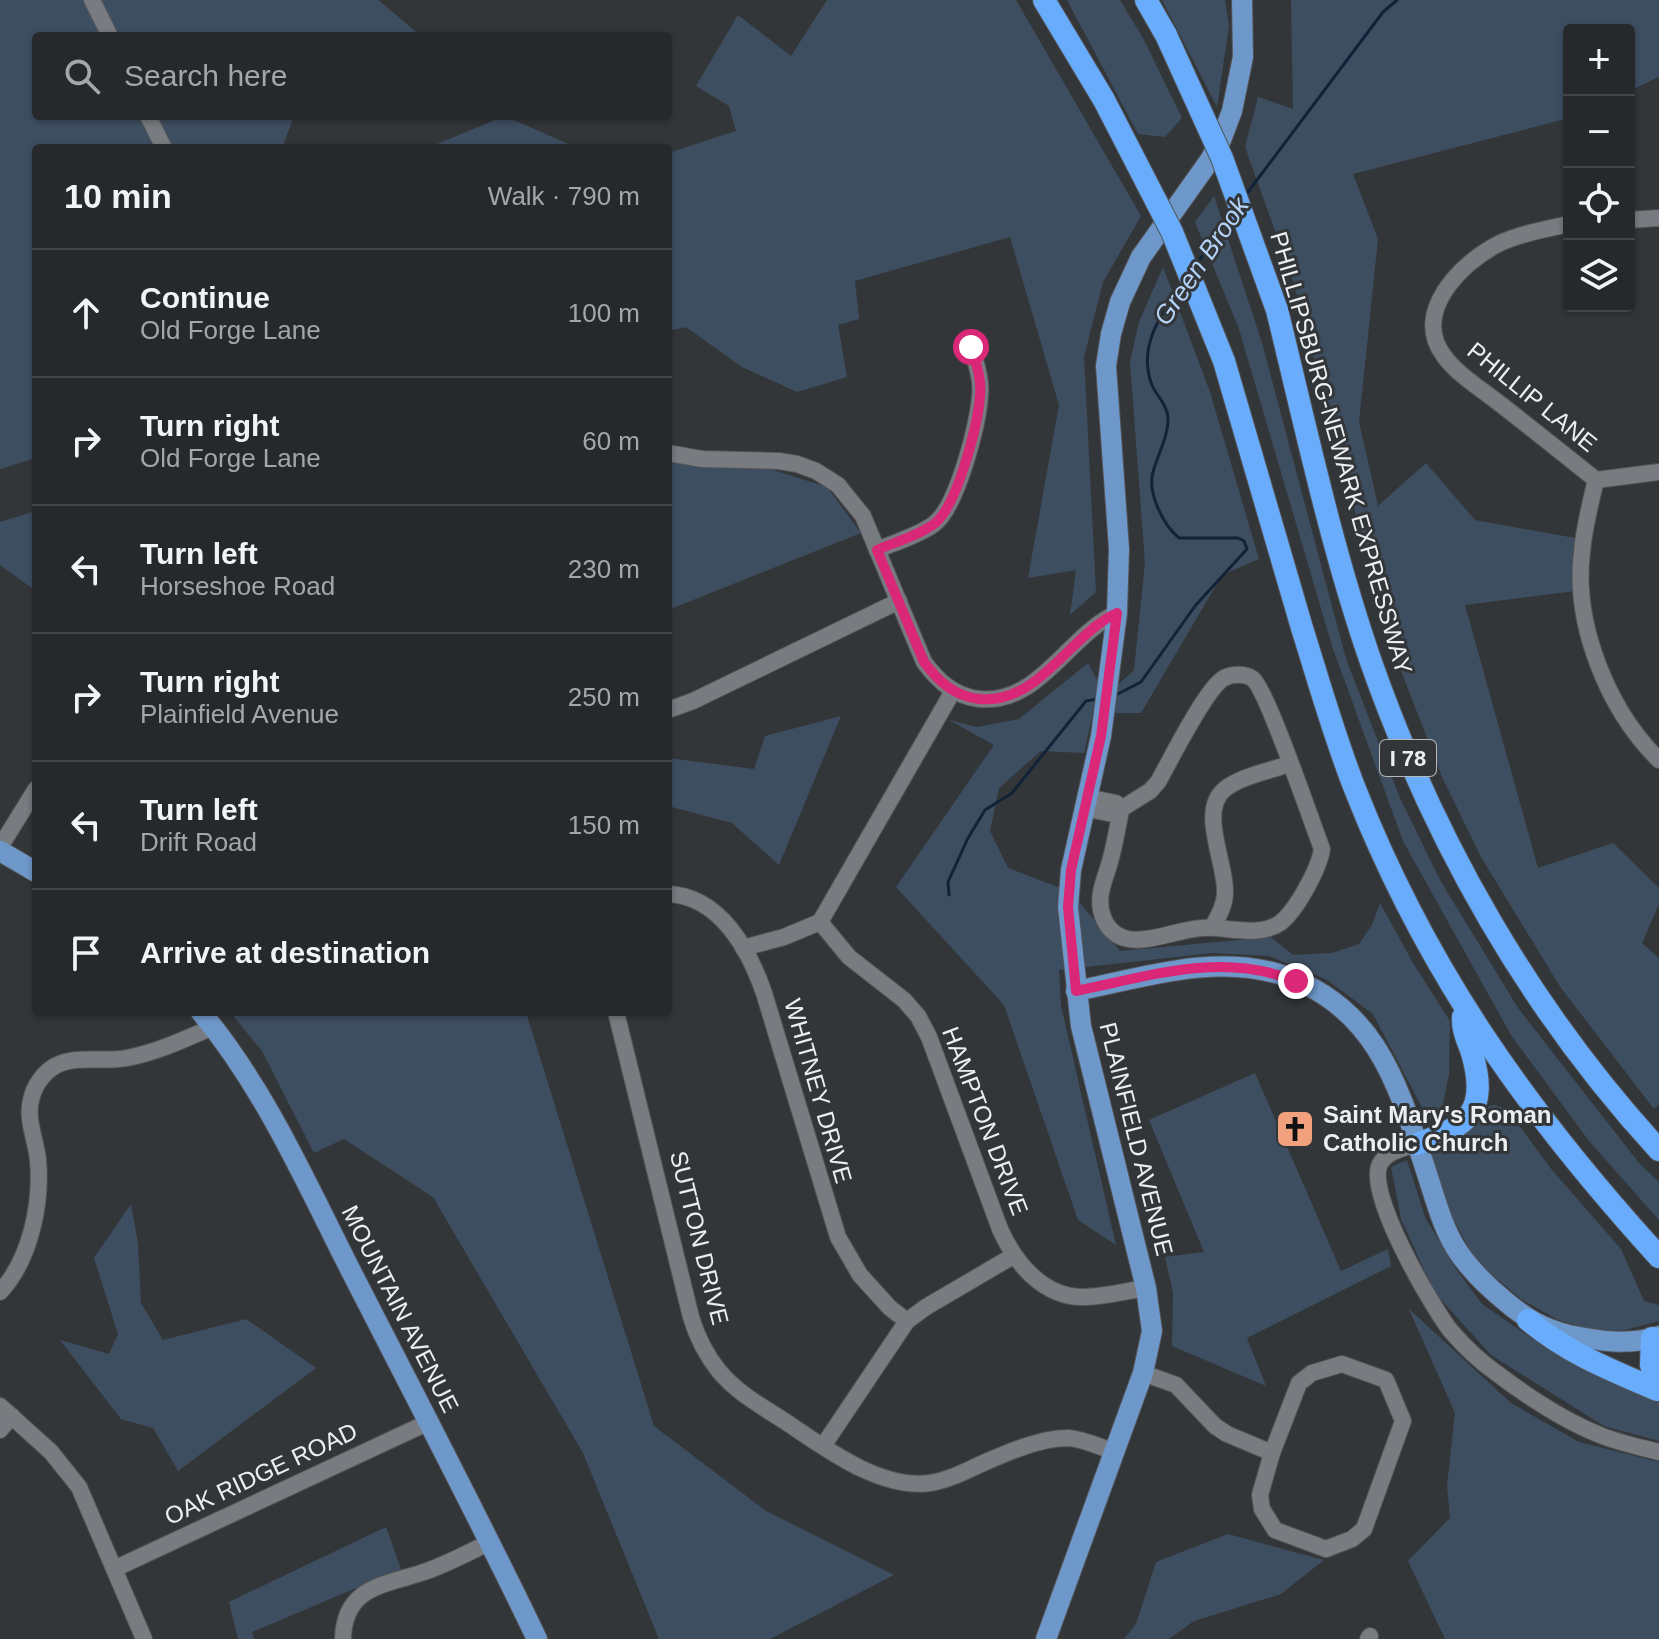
<!DOCTYPE html>
<html lang="en">
<head>
<meta charset="utf-8">
<style>
  :root { --surface:#26282b; --page:#323437; --text:#f1f3f6; --muted:#a4a6a9; --line:#424447 }
  body { margin:0; font-family:Helvetica,sans-serif; background:var(--page); color:var(--text) }
  .controls { position:absolute; right:24px; top:24px; display:grid; overflow:hidden; border-radius:8px; box-shadow:0 2px 6px #0004 }
  .controls button { width:72px; height:72px; display:grid; place-items:center; padding:0; border:0; border-bottom:2px solid var(--line); background:var(--surface); color:var(--text); font:40px sans-serif }
  .stop { position:absolute; width:24px; height:24px; margin:-18px; border:6px solid #db2777; border-radius:50%; background:#fff }
  .stop.end { background:#db2777; border-color:#fff; box-shadow:0 2px 8px #0008 }
  .list { margin:0; padding:0; list-style:none }
  h2 { display:flex; justify-content:space-between; align-items:center; height:104px; margin:0; padding:0 32px; font-size:34px }
  h2 small { font-size:26px; font-weight:400; color:var(--muted) }
  .list li { display:grid; grid-template-columns:52px 1fr auto; gap:24px; align-items:center; box-sizing:border-box; height:128px; padding:0 32px; border-top:2px solid var(--line) }
  .list b { display:block; font-size:30px; white-space:nowrap }
  .list p { margin:0; font-size:26px; white-space:nowrap; color:var(--muted) }
  .list em { font-size:26px; font-style:normal; color:var(--muted) }
  .icon { flex:none; width:44px; height:44px; fill:none; stroke:currentColor; stroke-width:2; stroke-linecap:round; stroke-linejoin:round }
  .map { position:relative; flex:none; width:1659px; height:1639px; overflow:hidden }
  .search { position:absolute; background:var(--surface); box-shadow:0 2px 6px #0004; left:32px; top:32px; width:640px; height:88px; display:flex; align-items:center; gap:20px; box-sizing:border-box; padding:0 28px; border-radius:8px; color:var(--muted); font-size:30px }
  .panel { position:absolute; background:var(--surface); box-shadow:0 2px 6px #0004; left:32px; top:144px; width:640px; height:872px; border-radius:8px }
  .map>svg:first-child { display:block }
  .green { fill:#3e4e61 }
  .lines { fill:none; stroke-linecap:round; stroke-linejoin:round }
  .stream { stroke:#122339; stroke-width:3 }
  .minor-casing { stroke:#525357; stroke-width:18 }
  .major-casing { stroke:#525357; stroke-width:22 }
  .highway-casing { stroke:#525357; stroke-width:24 }
  .minor { stroke:#787b7f; stroke-width:16 }
  .major { stroke:#6f98ca; stroke-width:20 }
  .highway { stroke:#69acfc; stroke-width:22 }
  .highway-bridge-casing { stroke:#525357; stroke-width:24; stroke-linecap:butt }
  .highway-bridge { stroke:#69acfc; stroke-width:22 }
  .route { stroke:#db2777; stroke-width:10 }
  .labels { text-anchor:middle; stroke-width:6; stroke-linejoin:round; paint-order:stroke }
  .shield { fill:#333639; stroke:#b5b7ba; stroke-width:2 }
  .shield-label { font-size:22px; font-weight:bold; fill:#edeef1 }
  .street-label { font-size:24px; fill:#edeef1; stroke:#333639 }
  .poi-label { font-size:24px; font-weight:bold; fill:#edeef1; stroke:#333639; text-anchor:start }
  .water-label { font-size:26px; font-style:italic; fill:#b5d3f9; stroke:#333639 }
</style>
</head>
<body>
<div class="map">
<svg width="1659" height="1639" viewBox="0 0 1659 1639">
  <rect width="100%" height="100%" fill="#333639"/>
  <g class="green">
    <polygon points="0,0 378,0 421,36 36,36 36,116 294,116 282,148 36,148 36,458 0,469"/>
    <polygon points="827,0 1016,0 1141,216 1103,282 1084,357 1096,592 1070,615 1076,570 1028,578 1059,405 1010,237 855,281 859,319 838,325 847,377 797,392 742,367 686,327 668,331 668,153 736,131 729,106 696,86 738,15 791,56"/>
    <polygon points="1067,0 1120,0 1143,38 1182,118 1165,137 1138,134"/>
    <polygon points="1162,0 1225,0 1229,26 1217,107"/>
    <polygon points="1291,0 1659,0 1659,77 1629,91 1629,30 1569,30 1569,118 1353,174 1378,239 1359,422 1378,506 1426,463 1475,520 1575,538 1575,591 1465,605 1538,868 1613,843 1659,888 1659,904 1642,943 1659,958 1659,1104 1654,1109 1561,988 1481,857 1443,779 1391,645 1294,284 1245,147 1258,97 1293,109"/>
    <polygon points="505,116 577,148 427,148"/>
    <polygon points="1214,196 1262,343 1346,659 1400,798 1440,880 1518,1008 1639,1163 1659,1182 1659,1220 1589,1141 1511,1035 1403,841 1332,646 1239,329 1195,222"/>
    <polygon points="1163,267 1210,392 1259,559 1222,575 1141,713 1093,713 1084,753 1041,751 999,788 990,831 1008,868 1071,892 1120,951 1271,937 1293,955 1332,953 1359,944 1372,925 1380,903 1413,963 1450,1021 1449,1074 1443,1104 1429,1121 1373,1014 1327,980 1269,956 1212,953 1059,970 1061,1006 1116,1245 1078,1220 1004,1005 896,887 994,745 949,720 977,727 1019,719 1088,663 1098,682 1118,685 1134,670 1145,563 1130,362 1139,322"/>
    <polygon points="668,462 770,469 827,487 861,533 668,610"/>
    <polygon points="36,511 36,591 0,565 0,522"/>
    <polygon points="841,716 779,865 732,823 668,806 668,758 754,769 765,736"/>
    <polygon points="230,1012 526,1012 654,1426 766,1511 894,1575 770,1639 659,1639 583,1453 433,1197 344,1139 314,1153 262,1051"/>
    <polygon points="1255,1073 1341,1271 1388,1249 1391,1266 1247,1338 1266,1386 1172,1346 1173,1293 1165,1257 1204,1252 1149,1120"/>
    <path d="M1494 1105 1506 1108 1552 1170 1621 1249 1644 1301 1659 1305V1321L1621 1331 1591 1329 1558 1320 1521 1299 1476 1261 1451 1215 1429 1151C1451 1142 1475 1133 1483 1108Z"/>
    <polygon points="1407,1160 1425,1217 1456,1269 1482,1304 1534,1340 1586,1370 1659,1400 1659,1441 1604,1426 1491,1355 1434,1292 1401,1219 1391,1167"/>
    <polygon points="131,1204 138,1244 141,1303 163,1340 246,1319 316,1368 178,1471 153,1428 121,1419 60,1340 109,1354 118,1334 94,1258"/>
    <polygon points="1409,1309 1511,1403 1579,1442 1659,1462 1659,1639 1445,1639 1408,1561 1450,1518 1447,1486 1455,1413"/>
    <polygon points="386,1527 401,1569 252,1632 254,1639 238,1639 229,1602"/>
    <polygon points="1228,1534 1324,1560 1281,1594 1194,1621 1169,1639 1124,1639 1136,1624 1156,1562"/>
  </g>
  <g class="lines">
    <g class="stream">
      <polyline points="1245,196 1383,12 1397,0"/>
      <polyline points="1196,265 1233,212"/>
      <path d="M1114 696 1141 682 1195 606 1247 549 1244 541 1238 538H1179C1163 525 1147 492 1153 472 1157 456 1169 435 1168 418 1167 404 1157 397 1152 385 1137 347 1161 314 1182 284"/>
      <polyline points="949,895 948,882 968,838 985,810 1012,793 1086,701 1098,699"/>
    </g>
    <g class="minor-casing">
      <g id="minor">
        <polyline points="92,0 110,36"/>
        <polyline points="148,116 164,148"/>
        <polyline points="1629,220 1659,218"/>
        <path d="M1569 224C1546 229 1519 234 1498 244 1461 263 1411 313 1444 356 1456 373 1478 387 1495 400 1529 426 1562 453 1596 480L1659 472"/>
        <path d="M668 453 702 459 779 461 797 464 816 471 838 485 863 516 924 662C938 681 954 696 979 699 1039 705 1068 635 1117 613"/>
        <path d="M1596 480C1590 504 1584 528 1582 552 1573 624 1608 710 1659 760"/>
        <path d="M877 550C895 542 918 536 934 524 957 507 978 425 980 396 982 380 976 363 971 347"/>
        <path d="M953 691 820 922 849 957 904 1000 918 1016 929 1037 1000 1229C1015 1263 1043 1297 1083 1297 1104 1297 1126 1291 1146 1288"/>
        <polyline points="668,710 693,701 899,601"/>
        <polyline points="1086,797 1116,803 1121,810"/>
        <path d="M1083 808 1113 814 1150 791 1158 782C1170 761 1206 688 1224 678 1232 674 1245 673 1253 679 1267 690 1312 823 1322 849 1319 869 1296 911 1280 923 1259 938 1226 926 1202 928 1179 929 1145 945 1124 938 1114 935 1106 926 1103 917 1095 896 1106 878 1111 858 1115 842 1118 826 1121 810"/>
        <polyline points="0,847 36,789"/>
        <path d="M668 894C720 896 749 950 764 993L838 1237 860 1275 890 1308 907 1321"/>
        <path d="M1212 927C1219 916 1225 905 1225 892 1226 863 1198 810 1225 789 1241 776 1270 771 1289 764"/>
        <polyline points="743,948 784,937 820,922"/>
        <path d="M616 1012 691 1317C697 1337 706 1355 719 1371 737 1393 763 1407 786 1422 825 1448 880 1490 930 1483 948 1480 964 1472 981 1464 1006 1453 1040 1438 1068 1438 1084 1439 1100 1447 1115 1452"/>
        <path d="M1417 1144C1404 1148 1387 1151 1380 1164 1365 1192 1431 1305 1450 1330 1463 1345 1478 1360 1495 1372 1528 1397 1562 1420 1600 1435 1619 1443 1640 1447 1659 1452"/>
        <path d="M0 1292C30 1260 42 1204 38 1160 36 1140 26 1120 31 1100 34 1086 43 1073 55 1066 77 1054 104 1063 127 1058 158 1052 185 1039 213 1027"/>
        <polygon points="1342,1364 1386,1380 1403,1421 1364,1529 1352,1539 1326,1549 1275,1530 1262,1509 1260,1495 1272,1453 1299,1383 1312,1373"/>
        <polyline points="1143,1373 1176,1385 1215,1426 1227,1434 1272,1453"/>
        <polyline points="0,1406 51,1452 79,1487 144,1639"/>
        <polyline points="0,1430 12,1416"/>
        <polyline points="823,1446 907,1321 926,1307 1013,1256"/>
        <polyline points="114,1569 429,1422"/>
        <path d="M343 1639C344 1585 387 1585 427 1571 449 1563 470 1552 490 1542"/>
        <polyline points="1368,1639 1370,1636"/>
      </g>
    </g>
    <g class="major-casing">
      <g id="major">
        <polyline points="0,851 36,872"/>
        <path d="M1076 991C1142 978 1212 954 1279 974 1380 1006 1400 1092 1429 1180 1437 1205 1444 1231 1459 1253 1472 1272 1488 1287 1505 1301 1525 1318 1543 1329 1569 1335 1599 1341 1629 1346 1659 1336"/>
        <path d="M201 1012C266 1090 307 1185 353 1275 415 1396 478 1516 537 1639"/>
        <polyline points="1046,1639 1143,1373 1152,1331 1146,1288 1081,1026 1068,907 1071,870 1101,736 1117,613 1119,549 1106,366 1111,334 1120,302 1141,257 1210,160 1221,140 1232,111 1243,57 1242,0"/>
      </g>
    </g>
    <g class="highway-casing">
      <g id="highway">
        <polyline points="1044,0 1104,100"/>
        <polyline points="1146,0 1166,35"/>
        <path d="M1277 310C1306 428 1331 547 1371 662 1434 841 1530 1010 1659 1150"/>
        <path d="M1224 361C1250 450 1276 539 1302 628 1319 682 1334 736 1355 789 1427 972 1528 1113 1659 1257"/>
        <path d="M1417 1144C1468 1126 1489 1112 1472 1053 1468 1041 1462 1030 1463 1017"/>
        <path d="M1528 1320C1569 1354 1609 1369 1657 1390"/>
        <polyline points="1652,1338 1651,1365 1659,1390"/>
      </g>
    </g>
    <use href="#minor" class="minor"/>
    <use href="#major" class="major"/>
    <use href="#highway" class="highway"/>
    <g class="highway-bridge-casing">
      <g id="highway-bridge">
        <polyline points="1166,35 1222,158 1277,310"/>
        <polyline points="1104,100 1172,232 1224,361"/>
      </g>
    </g>
    <use href="#highway-bridge" class="highway-bridge"/>
  </g>
  <g class="lines">
    <path class="route" d="M971 347C976 363 982 379 980 396 978 425 957 507 934 524 918 536 895 542 877 550L924 662C938 681 954 696 979 699 1039 705 1069 635 1117 613L1101 736 1071 870 1068 907 1076 991C1152 976 1220 951 1296 981"/>
  </g>
  <defs>
    <g id="church-square" transform="scale(2)"><rect x="-9" y="-9" width="18" height="18" rx="4" fill="#f2a17e" stroke="#333639"/><path d="M-1.2-6h2.4v3.5h3.3v2.4h-3.3V6h-2.4V-.1h-3.3v-2.4h3.3Z" fill="#111"/></g>
  </defs>
  <g fill-rule="evenodd">
    <use href="#church-square" x="1295" y="1129"/>
  </g>
  <g class="labels">
    <rect class="shield" x="1380" y="740" width="56" height="36" rx="6"/>
    <g class="shield-label">
      <text x="1408" y="766">I 78</text>
    </g>
    <g class="street-label">
      <text transform="translate(1532 397) rotate(39)" y="8">PHILLIP LANE</text>
      <text transform="translate(1341 453) rotate(74)" y="8">PHILLIPSBURG-NEWARK EXPRESSWAY</text>
      <text transform="translate(818 1091) rotate(74)" y="8">WHITNEY DRIVE</text>
      <text transform="translate(985 1121) rotate(69)" y="8">HAMPTON DRIVE</text>
      <text transform="translate(1136 1139) rotate(76)" y="8">PLAINFIELD AVENUE</text>
      <text transform="translate(699 1238) rotate(76)" y="8">SUTTON DRIVE</text>
      <text transform="translate(400 1309) rotate(63)" y="8">MOUNTAIN AVENUE</text>
      <text transform="translate(261 1474) rotate(-25)" y="8">OAK RIDGE ROAD</text>
    </g>
    <g class="poi-label">
      <text x="1323" y="1123">Saint Mary's Roman<tspan x="1323" dy="28">Catholic Church</tspan></text>
    </g>
    <g class="water-label">
      <text transform="translate(1201 261) rotate(-56)" y="9">Green Brook</text>
    </g>
  </g>
</svg>
<div class="controls">
<button>+</button>
<button>−</button>
<button><svg class="icon" aria-label="locate" viewBox="0 0 24 24"><circle cx="12" cy="12" r="6"/><path d="M12 2v4M12 18v4M2 12h4M18 12h4"/></svg></button>
<button><svg class="icon" aria-label="layers" viewBox="0 0 24 24"><path d="M12 4l9 5-9 5-9-5zM3 14l9 5 9-5"/></svg></button>
</div>
<div class="stop" style="left:971px;top:347px"></div>
<div class="stop end" style="left:1296px;top:981px"></div>
<div class="search"><svg class="icon" aria-label="search" viewBox="0 0 24 24"><circle cx="10" cy="10" r="6"/><path d="M15 15l6 6"/></svg>Search here</div>
<section class="panel">
<h2>10 min<small>Walk · 790 m</small></h2>
<ul class="list">
<li><svg class="icon" aria-label="ahead" viewBox="0 0 24 24"><path d="M12 20V5M6 11l6-6 6 6"/></svg><div><b>Continue</b><p>Old Forge Lane</p></div><em>100 m</em></li>
<li><svg class="icon" aria-label="right" viewBox="0 0 24 24"><path d="M7 20v-9h11M14 6l5 5-5 5"/></svg><div><b>Turn right</b><p>Old Forge Lane</p></div><em>60 m</em></li>
<li><svg class="icon" aria-label="left" viewBox="0 0 24 24"><path d="M17 20v-9H6M10 6l-5 5 5 5"/></svg><div><b>Turn left</b><p>Horseshoe Road</p></div><em>230 m</em></li>
<li><svg class="icon" aria-label="right" viewBox="0 0 24 24"><path d="M7 20v-9h11M14 6l5 5-5 5"/></svg><div><b>Turn right</b><p>Plainfield Avenue</p></div><em>250 m</em></li>
<li><svg class="icon" aria-label="left" viewBox="0 0 24 24"><path d="M17 20v-9H6M10 6l-5 5 5 5"/></svg><div><b>Turn left</b><p>Drift Road</p></div><em>150 m</em></li>
<li><svg class="icon" aria-label="arrive" viewBox="0 0 24 24"><path d="M6 21V4h12l-3 4 3 4H6"/></svg><div><b>Arrive at destination</b></div></li>
</ul>
</section>
</div>
</body>
</html>
